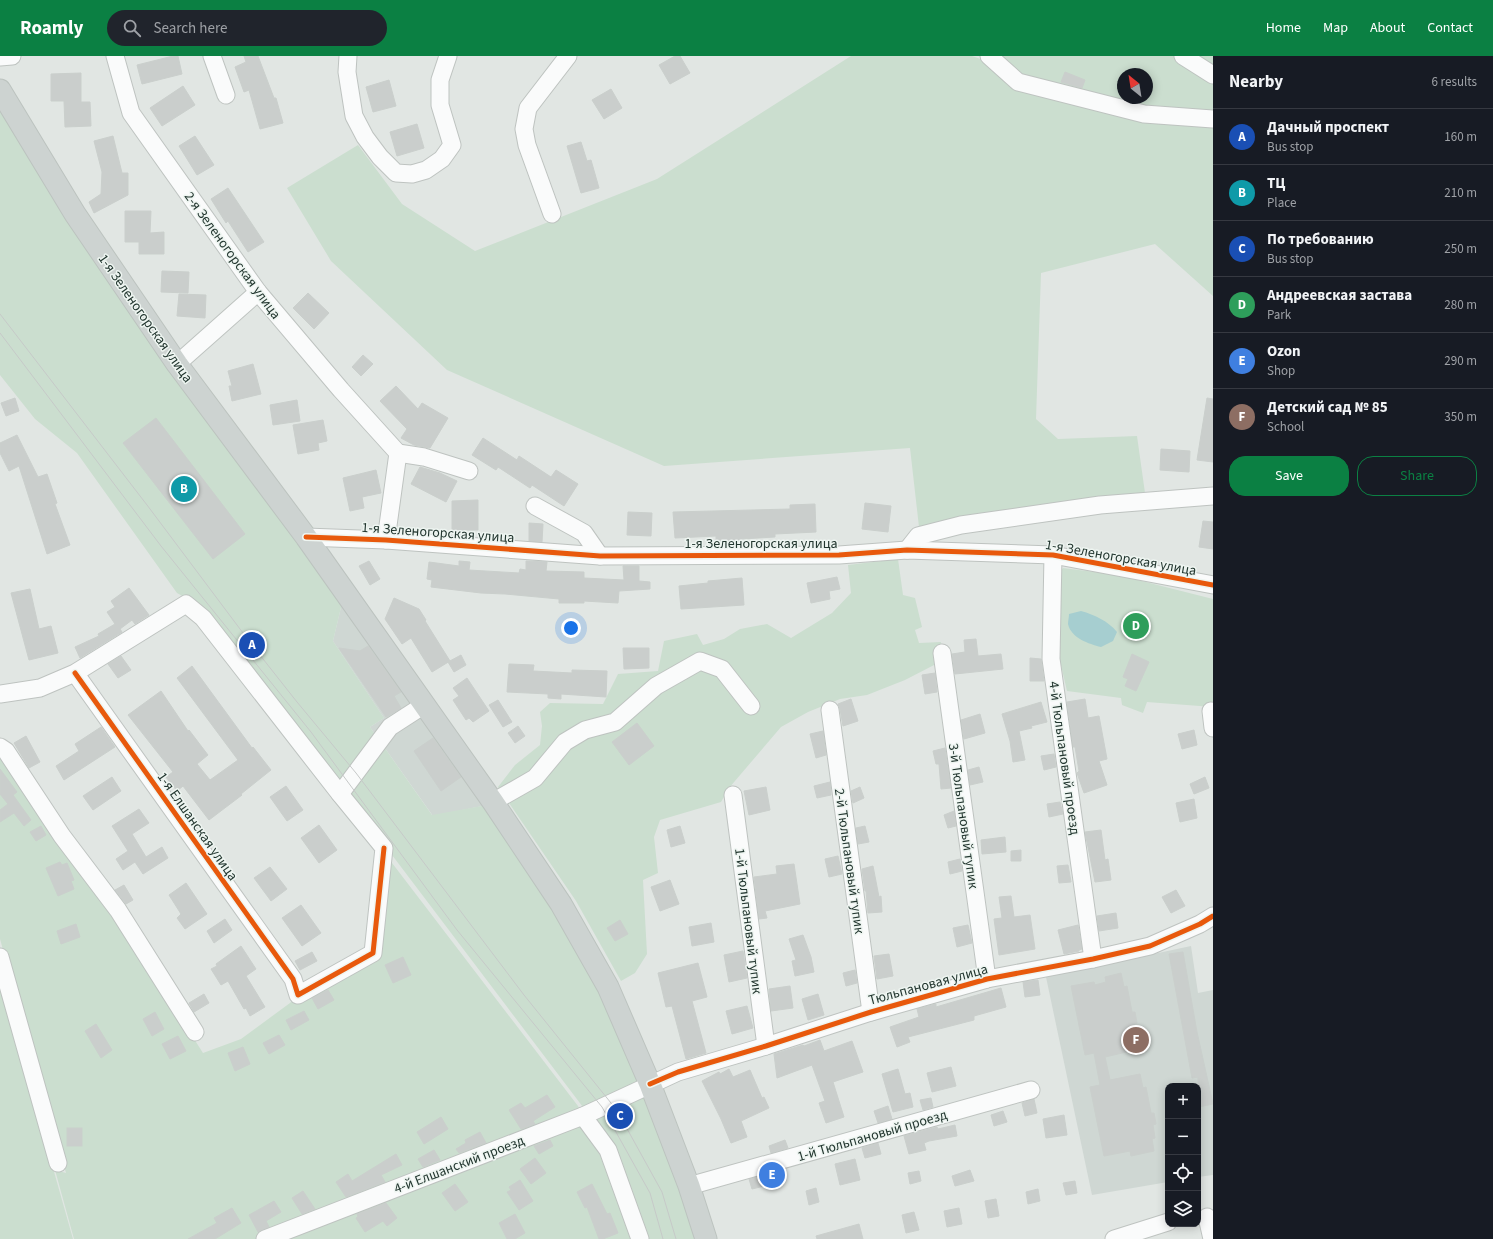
<!DOCTYPE html>
<html lang="en">
<head>
<meta charset="utf-8">
<style>
  :root { --surface:#171b24; --page:#20242c; --text:#f1f3f6; --muted:#9ea1a6; --line:#363941; --accent:#0b8043 }
  body { margin:0; font-family:"Source Sans 3",sans-serif; background:var(--page); color:var(--text) }
  .controls { position:absolute; right:12px; bottom:12px; display:grid; overflow:hidden; border-radius:8px; box-shadow:0 2px 10px #0003 }
  .controls button { width:36px; height:36px; display:grid; place-items:center; padding:0; border:0; border-bottom:1px solid var(--line); background:var(--surface); color:var(--text); font:20px sans-serif }
  .compass { position:absolute; left:1117px; top:12px; width:36px; height:36px; border-radius:50%; background:var(--surface); box-shadow:0 2px 10px #0003; rotate:330deg }
  .you { position:absolute; left:571px; top:572px; width:14px; height:14px; margin:-10px; border:3px solid #fff; border-radius:50%; background:#1a73e8; box-shadow:0 0 0 6px #1a73e833 }
  .badge { display:grid; place-items:center; width:26px; height:26px; border-radius:50%; background:var(--accent); color:#fff; font-size:13px; font-weight:700 }
  .pin { position:absolute; translate:-50% -50%; border:2px solid #fff; box-shadow:0 1px 4px #0006 }
  .list { margin:0; padding:0; list-style:none }
  h2 { display:flex; justify-content:space-between; align-items:center; height:52px; margin:0; padding:0 16px; font-size:17px }
  h2 small { font-size:13px; font-weight:400; color:var(--muted) }
  .list li { display:grid; grid-template-columns:26px 1fr auto; gap:12px; align-items:center; box-sizing:border-box; height:56px; padding:0 16px; border-top:1px solid var(--line) }
  .list b { display:block; font-size:15px; white-space:nowrap }
  .list p { margin:0; font-size:13px; white-space:nowrap; color:var(--muted) }
  .list em { font-size:13px; font-style:normal; color:var(--muted) }
  .actions { display:flex; gap:8px; padding:12px 16px }
  .actions a { flex:1; padding:9px 0; border:1px solid var(--accent); border-radius:16px; text-align:center; font-size:14px; color:var(--accent) }
  .actions .main { background:var(--accent); color:#fff }
  .icon { flex:none; width:22px; height:22px; fill:none; stroke:currentColor; stroke-width:2; stroke-linecap:round; stroke-linejoin:round }
  .map { position:relative; flex:none; width:1213px; height:1183px; overflow:hidden }
  header { display:flex; align-items:center; gap:24px; box-sizing:border-box; height:56px; padding:0 20px; background:var(--accent); color:#fff }
  header strong { font-size:19px }
  nav { display:flex; gap:22px; margin-inline-start:auto; font-size:14px }
  .search { width:280px; height:36px; background:var(--page); display:flex; align-items:center; gap:10px; box-sizing:border-box; padding:0 14px; border-radius:22px; color:var(--muted); font-size:15px }
  main { display:flex }
  aside { flex:1; background:var(--surface) }
  .map>svg:first-child { display:block }
  .built { fill:#cfd7d3 }
  .green { fill:#cbdecf; fill-rule:evenodd }
  .water { fill:#a6ced0 }
  .building { fill:#cacecc; stroke:#cacfcc }
  .lines { fill:none; stroke-linecap:round; stroke-linejoin:round }
  .minor-casing { stroke:#bec3c0; stroke-width:19 }
  .major-casing { stroke:#bcc3bf; stroke-width:23 }
  .minor { stroke:#fafbfb; stroke-width:17 }
  .major { stroke:#cdd3d1; stroke-width:21 }
  .tram { stroke:#c6c9c8; stroke-width:1 }
  .cycleway-casing { stroke:#eef5f1; stroke-width:8 }
  .cycleway { stroke:#e8590c; stroke-width:5 }
  .labels { text-anchor:middle; stroke-width:3; stroke-linejoin:round; paint-order:stroke }
  .street-label { font-size:14px; fill:#22362f; stroke:#eef5f1 }
</style>
</head>
<body>
<header>
<strong>Roamly</strong>
<div class="search"><svg class="icon" aria-label="search" viewBox="0 0 24 24"><circle cx="10" cy="10" r="6"/><path d="M15 15l6 6"/></svg>Search here</div>
<nav><a>Home</a><a>Map</a><a>About</a><a>Contact</a></nav>
</header>
<main>
<div class="map">
<svg width="1213" height="1183" viewBox="0 0 1213 1183">
  <rect width="100%" height="100%" fill="#e1e6e3"/>
  <g class="built">
    <polygon points="343,543 487,749 433,760 370,671 384,662 333,585"/>
    <polygon points="1191,890 1198,937 1213,934 1213,1119 1198,1121 1198,1030 1168,1030 1168,1126 1092,1139 1046,921"/>
  </g>
  <g class="green">
    <path d="M851 0H972L1015 15 982 0H1213V240L1155 188 1041 217 1036 363 1058 383 1137 380 1145 437 1036 449 919 471 910 392 664 410 447 314 331 205 287 132 358 89 402 148 475 195 657 123ZM1123 18H1147V42H1123Z"/>
    <polygon points="0,48 343,543 333,585 384,662 370,671 432,759 487,749 603,934 700,1183 644,1183 595,1067 392,799 193,546 177,537 77,397 35,363 0,319"/>
    <polygon points="898,503 903,539 915,542 922,571 915,574 919,587 941,586 936,608 905,624 867,639 840,643 808,656 781,671 729,732 721,746 660,764 654,781 658,817 643,824 647,898 635,917 621,925 576,845 498,731 515,709 540,689 542,670 540,656 550,647 603,648 618,618 658,615 664,585 697,578 703,589 724,583 740,573 767,568 791,582 832,557 851,537 848,509"/>
    <polygon points="1063,512 1118,519 1213,543 1213,651 1147,646 1143,657 1122,649 1121,642 1067,635 1058,596 1060,516"/>
    <polygon points="0,696 114,857 203,997 241,983 290,947 298,939 373,897 389,803 578,1050 584,1066 605,1097 637,1183 74,1183 55,1114 66,1117 0,883"/>
    <polygon points="0,924 73,1183 0,1183"/>
  </g>
  <path class="water" d="M1081 555C1095 559 1108 565 1117 576L1113 585 1101 591C1089 588 1071 582 1068 568 1068 565 1069 561 1069 558Z"/>
  <g class="building">
    <polygon points="173,0 178,0 182,18 142,28 137,9"/>
    <polygon points="244,0 258,0 274,42 276,42 283,67 260,73 249,34 244,36 235,11 246,6"/>
    <polygon points="675,0 680,0 690,17 670,28 659,9"/>
    <polygon points="1065,16 1085,24 1082,32 1061,26"/>
    <polygon points="81,17 81,46 90,46 91,70 65,71 64,45 51,45 51,18"/>
    <polygon points="389,24 396,50 373,56 366,31"/>
    <polygon points="183,30 195,49 162,70 150,52"/>
    <polygon points="611,33 622,52 604,63 592,44"/>
    <polygon points="417,68 424,92 397,100 390,76"/>
    <polygon points="113,80 122,117 128,117 128,139 94,157 89,146 101,138 102,116 94,85"/>
    <polygon points="195,80 214,109 197,119 179,90"/>
    <polygon points="581,86 587,105 591,104 599,132 581,137 567,90"/>
    <polygon points="228,132 264,186 248,196 228,165 226,167 211,143"/>
    <polygon points="125,155 151,155 150,177 164,176 164,198 139,198 139,186 125,186"/>
    <polygon points="162,215 189,216 188,237 161,236"/>
    <polygon points="308,237 329,257 314,273 293,252"/>
    <polygon points="179,238 206,239 205,262 177,260"/>
    <polygon points="363,299 373,308 361,320 352,311"/>
    <polygon points="253,308 261,338 232,345 229,330 232,330 228,315"/>
    <polygon points="396,330 418,353 422,347 448,362 430,392 414,389 401,382 407,373 380,345"/>
    <polygon points="15,342 19,355 6,360 1,347"/>
    <polygon points="1207,342 1213,343 1213,406 1197,404"/>
    <polygon points="297,344 300,365 273,369 270,349"/>
    <polygon points="156,362 245,478 213,503 123,387"/>
    <polygon points="323,364 327,385 318,387 319,394 298,398 293,369"/>
    <polygon points="17,379 38,421 47,418 57,447 55,448 70,489 47,498 19,410 9,415 0,397 0,387"/>
    <polygon points="483,382 517,404 519,400 551,421 556,414 578,428 564,450 532,429 530,432 498,411 496,414 472,399"/>
    <polygon points="1161,393 1190,395 1189,416 1160,414"/>
    <polygon points="420,411 440,417 457,425 446,446 411,428"/>
    <polygon points="376,414 381,437 362,441 364,452 350,455 343,422"/>
    <polygon points="478,444 478,474 452,474 452,445"/>
    <polygon points="865,447 891,450 888,476 862,473"/>
    <polygon points="815,448 816,476 775,478 775,481 741,483 741,485 716,485 716,480 675,482 673,456 790,453 790,449"/>
    <polygon points="628,456 652,457 651,480 627,479"/>
    <polygon points="1203,465 1213,466 1213,493 1199,491"/>
    <polygon points="529,467 543,468 542,486 529,485"/>
    <polygon points="369,505 380,523 370,529 359,510"/>
    <polygon points="459,505 470,506 469,514 519,517 520,513 526,514 526,505 547,506 546,515 584,516 584,522 624,524 623,510 639,510 639,525 650,526 650,533 619,535 618,547 584,545 584,547 559,547 559,543 505,538 481,537 431,531 432,524 427,523 429,506 459,510"/>
    <polygon points="837,521 840,533 829,535 830,543 811,547 807,527"/>
    <polygon points="742,522 744,549 681,553 679,530 708,527 708,525"/>
    <polygon points="129,532 149,559 135,568 132,564 120,573 122,576 80,602 75,591 99,580 98,578 115,568 107,556 115,551 111,545"/>
    <polygon points="30,533 39,573 51,570 58,597 29,604 11,537"/>
    <polygon points="394,542 419,553 426,564 425,565 450,605 432,616 411,582 402,588 385,563"/>
    <polygon points="976,583 978,600 1001,598 1003,613 955,618 952,598 965,596 964,584"/>
    <polygon points="368,590 401,636 394,640 401,652 386,661 339,592 360,595"/>
    <polygon points="623,592 649,592 649,612 624,613"/>
    <polygon points="1132,598 1149,606 1136,635 1125,630 1128,623 1123,621"/>
    <polygon points="461,599 466,609 454,616 448,606"/>
    <polygon points="121,600 131,614 118,622 108,608"/>
    <polygon points="1030,602 1041,603 1044,625 1030,625"/>
    <polygon points="509,608 534,609 533,615 572,617 572,614 607,615 606,641 561,638 561,643 548,642 548,638 507,636"/>
    <polygon points="192,610 252,692 253,691 271,714 241,738 242,739 209,764 183,730 177,735 166,721 173,716 128,659 161,635 188,675 189,674 208,699 197,708 210,724 238,704 177,622"/>
    <polygon points="935,617 937,636 925,638 922,619"/>
    <polygon points="467,622 489,655 473,666 469,662 466,664 453,644 459,640 453,632"/>
    <polygon points="851,643 858,665 843,670 840,653 838,648"/>
    <polygon points="1085,643 1088,662 1099,660 1107,703 1099,705 1107,729 1084,737 1077,717 1079,715 1075,691 1073,691 1067,646"/>
    <polygon points="498,644 512,666 503,671 489,649"/>
    <polygon points="1041,646 1047,666 1031,670 1032,672 1019,675 1025,704 1013,706 1010,685 1002,658"/>
    <polygon points="980,658 985,677 964,683 961,664"/>
    <polygon points="637,667 654,690 629,709 612,686"/>
    <polygon points="518,670 525,680 515,687 508,677"/>
    <polygon points="101,671 115,691 64,724 56,710 79,695 75,688"/>
    <polygon points="1194,674 1197,689 1182,693 1178,678"/>
    <polygon points="823,675 826,699 816,702 810,678"/>
    <polygon points="26,680 40,706 29,712 14,687"/>
    <polygon points="433,682 461,721 441,735 414,695"/>
    <polygon points="945,692 951,732 941,733 939,708 936,708 933,695"/>
    <polygon points="1054,698 1056,711 1044,714 1041,700"/>
    <polygon points="979,711 983,726 970,729 968,714"/>
    <polygon points="0,713 17,736 13,739 31,764 24,770 14,757 0,766 0,754 8,748 0,738"/>
    <polygon points="112,721 121,735 93,754 83,740"/>
    <polygon points="1205,721 1209,732 1194,738 1190,728"/>
    <polygon points="830,726 831,739 817,742 814,730"/>
    <polygon points="286,730 303,754 287,765 270,741"/>
    <polygon points="766,731 770,754 749,759 744,735"/>
    <polygon points="860,731 864,742 853,747 851,735"/>
    <polygon points="1194,743 1197,762 1180,766 1176,747"/>
    <polygon points="1060,746 1063,758 1049,761 1047,748"/>
    <polygon points="139,753 149,767 132,778 146,801 162,791 168,802 143,818 135,806 123,814 116,803 128,795 112,770"/>
    <polygon points="954,755 956,770 948,772 944,759"/>
    <polygon points="319,769 337,794 319,807 301,782"/>
    <polygon points="41,770 46,779 36,785 30,776"/>
    <polygon points="680,770 685,787 671,791 667,774"/>
    <polygon points="865,770 869,786 858,788 856,772"/>
    <polygon points="1101,774 1105,804 1108,803 1111,824 1095,826 1085,776"/>
    <polygon points="1005,781 1006,796 982,798 981,784"/>
    <polygon points="1021,794 1021,805 1011,805 1011,795"/>
    <polygon points="838,800 842,818 829,821 825,803"/>
    <polygon points="960,803 962,815 950,818 948,806"/>
    <polygon points="60,806 62,809 67,807 74,824 71,825 74,833 58,840 46,812"/>
    <polygon points="794,808 800,848 765,855 767,862 759,863 754,821 777,818 776,810"/>
    <polygon points="1068,809 1071,826 1059,827 1057,810"/>
    <polygon points="873,810 879,841 881,840 882,856 868,857 866,835 865,835 862,813"/>
    <polygon points="270,811 287,833 271,845 254,822"/>
    <polygon points="670,824 679,848 660,855 651,831"/>
    <polygon points="186,827 207,858 185,873 177,862 181,858 169,839"/>
    <polygon points="124,829 133,844 126,848 115,834"/>
    <polygon points="1176,834 1185,850 1171,857 1162,841"/>
    <polygon points="1011,840 1014,861 1030,859 1035,893 999,899 994,863 1002,862 999,841"/>
    <polygon points="301,849 321,877 302,890 282,862"/>
    <polygon points="1116,857 1118,872 1099,875 1097,860"/>
    <polygon points="225,863 232,874 214,887 207,875"/>
    <polygon points="620,864 628,878 615,885 607,872"/>
    <polygon points="711,867 714,886 692,890 689,871"/>
    <polygon points="76,868 80,881 61,888 57,875"/>
    <polygon points="968,869 972,887 957,891 953,872"/>
    <polygon points="1078,869 1082,893 1079,894 1079,895 1064,898 1058,874"/>
    <polygon points="803,879 811,901 814,916 795,920 792,905 796,904 789,883"/>
    <polygon points="241,890 256,913 246,920 265,951 250,960 246,952 244,953 228,925 221,929 211,913 217,910 216,908"/>
    <polygon points="743,895 747,922 729,926 724,899"/>
    <polygon points="312,896 317,905 300,914 295,905"/>
    <polygon points="1183,896 1197,976 1213,1048 1199,1051 1198,1021 1192,1022 1169,898"/>
    <polygon points="889,898 893,920 877,923 874,900"/>
    <polygon points="403,901 411,919 393,927 385,909"/>
    <polygon points="698,907 707,941 692,945 706,997 686,1003 672,950 666,951 658,917"/>
    <polygon points="855,914 857,927 846,930 843,917"/>
    <polygon points="1121,917 1124,931 1127,930 1132,956 1135,956 1137,967 1134,968 1136,981 1133,982 1135,994 1105,1001 1110,1024 1140,1018 1143,1032 1146,1031 1151,1057 1154,1057 1156,1068 1153,1069 1155,1082 1152,1083 1154,1095 1131,1100 1130,1095 1104,1100 1090,1031 1100,1029 1094,997 1085,999 1071,930 1094,926 1095,929 1106,926 1105,921"/>
    <polygon points="1038,924 1040,939 1025,941 1023,926"/>
    <polygon points="790,930 793,952 771,955 769,933"/>
    <polygon points="1001,932 1006,951 974,960 974,964 908,981 910,986 897,991 890,971 919,961 917,953 936,948 936,951"/>
    <polygon points="328,934 334,944 318,953 312,942"/>
    <polygon points="204,938 209,947 194,956 189,947"/>
    <polygon points="818,938 824,959 808,964 802,943"/>
    <polygon points="747,950 753,972 732,978 726,955"/>
    <polygon points="304,955 309,964 291,974 286,964"/>
    <polygon points="155,956 164,973 152,980 143,963"/>
    <polygon points="96,968 112,994 101,1002 85,975"/>
    <polygon points="279,979 285,989 269,998 263,987"/>
    <polygon points="178,980 186,995 170,1003 162,988"/>
    <polygon points="820,984 824,995 852,985 863,1016 833,1026 844,1061 826,1067 819,1047 825,1045 812,1009 777,1022 774,998 803,989 804,990"/>
    <polygon points="243,991 250,1008 235,1015 228,997"/>
    <polygon points="951,1011 956,1030 932,1036 927,1017"/>
    <polygon points="729,1013 733,1021 750,1014 762,1042 764,1041 769,1052 741,1065 747,1081 731,1087 721,1063 702,1025 719,1016 720,1018"/>
    <polygon points="898,1013 905,1038 910,1037 913,1051 893,1056 882,1018"/>
    <polygon points="547,1039 555,1051 533,1065 535,1068 521,1073 509,1054 521,1047 525,1052"/>
    <polygon points="931,1042 933,1051 923,1054 920,1044"/>
    <polygon points="1034,1043 1037,1057 1025,1060 1022,1047"/>
    <polygon points="888,1050 892,1063 878,1067 874,1055"/>
    <polygon points="1003,1055 1007,1066 994,1070 991,1059"/>
    <polygon points="1064,1059 1067,1079 1046,1082 1043,1063"/>
    <polygon points="441,1061 448,1073 424,1088 417,1076"/>
    <polygon points="955,1069 957,1080 929,1085 924,1087 926,1094 909,1098 904,1080 937,1071 938,1073"/>
    <rect x="67" y="1072" width="15" height="18"/>
    <polygon points="480,1076 486,1087 459,1097 456,1093 466,1087 465,1084"/>
    <polygon points="550,1084 553,1090 539,1098 534,1090"/>
    <polygon points="785,1084 788,1092 771,1097 769,1090"/>
    <polygon points="878,1087 881,1098 865,1102 862,1092"/>
    <polygon points="434,1094 440,1104 423,1111 418,1103"/>
    <polygon points="396,1098 402,1109 381,1119 385,1126 346,1141 336,1126 348,1118 352,1125"/>
    <polygon points="535,1102 546,1117 531,1128 520,1113"/>
    <polygon points="855,1103 860,1124 840,1129 835,1108"/>
    <polygon points="970,1114 974,1125 955,1130 952,1120"/>
    <polygon points="778,1115 781,1126 752,1133 749,1123"/>
    <polygon points="919,1115 921,1125 910,1128 908,1117"/>
    <polygon points="520,1124 533,1145 519,1154 507,1136 511,1134 509,1131"/>
    <polygon points="1075,1125 1077,1137 1066,1139 1063,1127"/>
    <polygon points="455,1128 468,1146 455,1155 442,1137"/>
    <polygon points="592,1128 607,1158 610,1157 618,1177 603,1183 599,1183 587,1151 585,1152 577,1136"/>
    <polygon points="816,1132 819,1146 809,1149 806,1135"/>
    <polygon points="1038,1133 1040,1145 1028,1148 1026,1136"/>
    <polygon points="303,1135 315,1153 302,1158 292,1142"/>
    <polygon points="996,1143 999,1160 988,1162 985,1145"/>
    <polygon points="274,1145 281,1156 266,1165 269,1171 258,1176 249,1159"/>
    <polygon points="386,1147 397,1162 387,1170 383,1165 365,1176 356,1162 358,1161 357,1158"/>
    <polygon points="232,1152 241,1167 215,1183 188,1183 217,1167 214,1162"/>
    <polygon points="959,1152 962,1168 947,1171 944,1155"/>
    <polygon points="914,1156 919,1174 906,1177 902,1159"/>
    <polygon points="515,1158 525,1177 515,1183 507,1183 499,1167"/>
    <polygon points="859,1168 863,1183 817,1183 816,1180"/>
  </g>
  <g class="lines">
    <g class="minor-casing">
      <g id="minor">
        <polyline points="115,0 131,57 258,236 341,334 398,397 386,484"/>
        <polyline points="212,0 226,39"/>
        <polyline points="348,0 347,16 354,60 365,81 380,101 396,117 412,118 426,114 442,103 452,89 440,49 440,24 448,0"/>
        <polyline points="989,0 1018,26 1144,58 1213,63"/>
        <polyline points="1183,0 1213,19"/>
        <polyline points="0,1 12,0"/>
        <polyline points="552,158 527,89 524,73 528,52 568,0"/>
        <polyline points="177,308 258,236"/>
        <polyline points="398,397 424,401 469,415"/>
        <polyline points="535,450 584,477 600,500"/>
        <polyline points="306,481 386,484 600,500 839,499 907,494 1053,499 1213,529"/>
        <polyline points="907,494 918,480 961,469 1100,449 1213,440"/>
        <polyline points="1053,499 1051,603 1093,903"/>
        <polyline points="942,597 987,923"/>
        <polyline points="0,638 40,632 75,617 186,548 203,562 340,738 384,792 373,897 298,939 293,923 75,617"/>
        <polyline points="830,654 871,956"/>
        <polyline points="1211,655 1213,672"/>
        <polyline points="0,691 6,695 62,780 118,854 195,976"/>
        <polyline points="340,738 390,671 424,649"/>
        <polyline points="733,739 766,990"/>
        <polyline points="493,746 535,722 565,686 585,674 615,666 656,630 700,605 722,613 751,650"/>
        <polyline points="0,901 58,1107"/>
        <polyline points="583,1060 608,1094 640,1183"/>
        <polyline points="689,1130 1031,1034"/>
        <polyline points="1207,1161 1212,1183"/>
        <polyline points="265,1183 583,1060 678,1016 766,990 871,956 987,923 1093,903 1150,890 1200,868 1213,860"/>
        <polyline points="1114,1183 1168,1166"/>
      </g>
    </g>
    <g class="major-casing">
      <polyline id="major" points="0,34 75,158 177,308 306,481 493,746 561,848 608,931 650,1028 689,1130 706,1183"/>
    </g>
    <use href="#minor" class="minor"/>
    <use href="#major" class="major"/>
    <g class="tram">
      <polyline points="0,258 147,449 252,589 297,646 356,717 524,939 611,1047 620,1060 662,1136 676,1183"/>
      <polyline points="0,277 161,490 311,676 457,874 602,1051 650,1137 663,1183"/>
    </g>
    <g class="cycleway-casing">
      <g id="cycleway">
        <polyline points="306,481 386,484 600,500 839,499 907,494 1053,499 1213,529"/>
        <polyline points="75,617 293,923 298,939 373,897 384,792"/>
        <polyline points="650,1028 678,1016 766,990 871,956 987,923 1093,903 1150,890 1200,868 1213,860"/>
      </g>
    </g>
    <use href="#cycleway" class="cycleway"/>
  </g>
  <g class="labels">
    <g class="street-label">
      <text transform="translate(233 199) rotate(54)" y="5">2-я Зеленогорская улица</text>
      <text transform="translate(146 262) rotate(55)" y="5">1-я Зеленогорская улица</text>
      <text transform="translate(438 476) rotate(4)" y="5">1-я Зеленогорская улица</text>
      <text x="761" y="492">1-я Зеленогорская улица</text>
      <text transform="translate(1121 501) rotate(10)" y="5">1-я Зеленогорская улица</text>
      <text transform="translate(1065 702) rotate(82)" y="5">4-й Тюльпановый проезд</text>
      <text transform="translate(964 760) rotate(82)" y="5">3-й Тюльпановый тупик</text>
      <text transform="translate(198 770) rotate(55)" y="5">1-я Елшанская улица</text>
      <text transform="translate(850 805) rotate(82)" y="5">2-й Тюльпановый тупик</text>
      <text transform="translate(749 865) rotate(83)" y="5">1-й Тюльпановый тупик</text>
      <text transform="translate(928 928) rotate(-15)" y="5">Тюльпановая улица</text>
      <text transform="translate(872 1079) rotate(-16)" y="5">1-й Тюльпановый проезд</text>
      <text transform="translate(459 1108) rotate(-21)" y="5">4-й Елшанский проезд</text>
    </g>
  </g>
</svg>
<div class="controls">
<button>+</button>
<button>−</button>
<button><svg class="icon" aria-label="locate" viewBox="0 0 24 24"><circle cx="12" cy="12" r="6"/><path d="M12 2v4M12 18v4M2 12h4M18 12h4"/></svg></button>
<button><svg class="icon" aria-label="layers" viewBox="0 0 24 24"><path d="M12 4l9 5-9 5-9-5zM3 14l9 5 9-5"/></svg></button>
</div>
<svg class="compass" viewBox="-18 -18 36 36"><path d="M0-13l5 13h-10z" fill="#e53935"/><path d="M0 13l5-13h-10z" fill="#9ea1a6"/></svg>
<div class="you"></div>
<div class="pin badge" style="left:252px;top:589px;background:#1a4fb4">A</div>
<div class="pin badge" style="left:184px;top:433px;background:#0f9aa8">B</div>
<div class="pin badge" style="left:620px;top:1060px;background:#1a4fb4">C</div>
<div class="pin badge" style="left:1136px;top:570px;background:#2e9e5b">D</div>
<div class="pin badge" style="left:772px;top:1119px;background:#3f7fe0">E</div>
<div class="pin badge" style="left:1136px;top:984px;background:#8d6e63">F</div>
</div>
<aside>
<h2>Nearby<small>6 results</small></h2>
<ul class="list">
<li><span class="badge" style="background:#1a4fb4">A</span><div><b>Дачный проспект</b><p>Bus stop</p></div><em>160 m</em></li>
<li><span class="badge" style="background:#0f9aa8">B</span><div><b>ТЦ</b><p>Place</p></div><em>210 m</em></li>
<li><span class="badge" style="background:#1a4fb4">C</span><div><b>По требованию</b><p>Bus stop</p></div><em>250 m</em></li>
<li><span class="badge" style="background:#2e9e5b">D</span><div><b>Андреевская застава</b><p>Park</p></div><em>280 m</em></li>
<li><span class="badge" style="background:#3f7fe0">E</span><div><b>Ozon</b><p>Shop</p></div><em>290 m</em></li>
<li><span class="badge" style="background:#8d6e63">F</span><div><b>Детский сад № 85</b><p>School</p></div><em>350 m</em></li>
</ul>
<div class="actions"><a class="main">Save</a><a>Share</a></div>
</aside>
</main>
</body>
</html>
